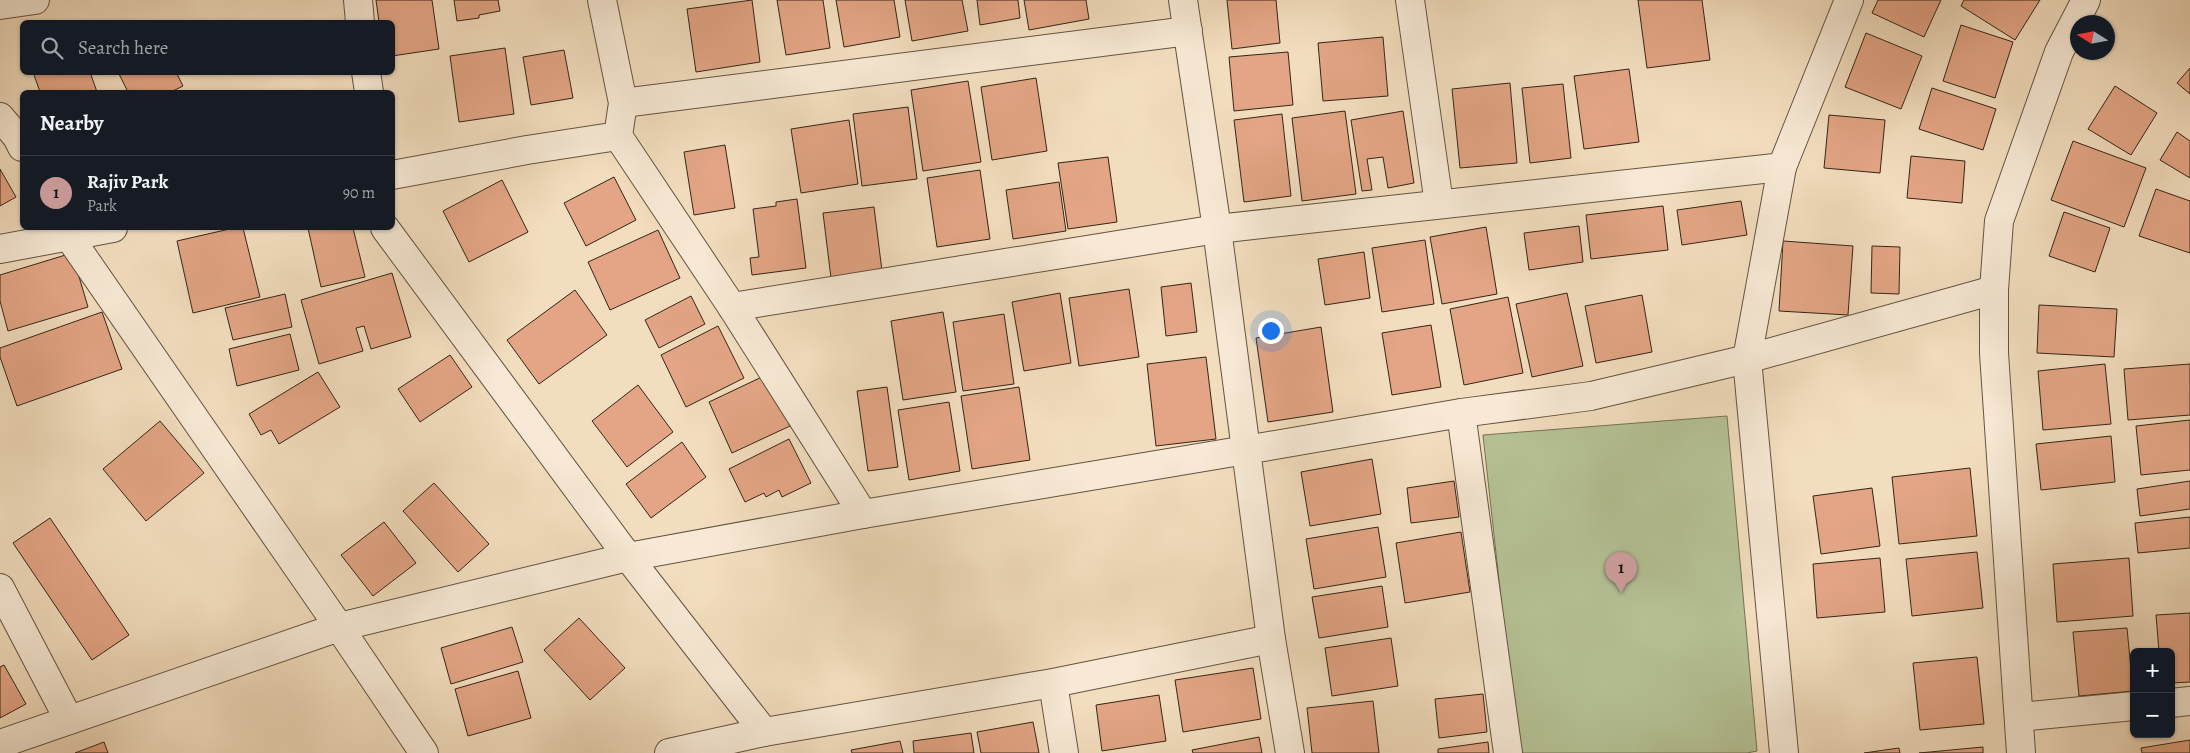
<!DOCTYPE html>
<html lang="en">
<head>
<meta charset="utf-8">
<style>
  :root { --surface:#171b24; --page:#20242c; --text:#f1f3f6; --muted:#9ea1a6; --line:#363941; --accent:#c59692 }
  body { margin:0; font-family:Alegreya,serif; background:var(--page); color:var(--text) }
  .controls { position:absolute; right:15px; bottom:15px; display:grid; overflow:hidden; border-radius:8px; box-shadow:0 1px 4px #0004 }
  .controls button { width:45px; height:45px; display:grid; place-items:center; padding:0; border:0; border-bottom:1px solid var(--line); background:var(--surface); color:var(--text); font:25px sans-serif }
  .compass { position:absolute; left:2070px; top:15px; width:45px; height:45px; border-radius:50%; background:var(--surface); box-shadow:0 1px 4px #0004; rotate:281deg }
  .you { position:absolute; left:1270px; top:330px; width:18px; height:18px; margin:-12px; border:4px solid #fff; border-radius:50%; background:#1a73e8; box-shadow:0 0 0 8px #1a73e833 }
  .badge { display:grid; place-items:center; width:32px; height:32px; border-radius:50%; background:var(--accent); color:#111; font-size:16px; font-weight:700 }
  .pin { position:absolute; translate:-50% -41px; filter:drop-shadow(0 1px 2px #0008) }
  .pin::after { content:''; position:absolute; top:26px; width:18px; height:15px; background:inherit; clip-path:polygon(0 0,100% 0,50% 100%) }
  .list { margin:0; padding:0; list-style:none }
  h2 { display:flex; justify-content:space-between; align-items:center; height:65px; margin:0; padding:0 20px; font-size:21px }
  h2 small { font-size:16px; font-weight:400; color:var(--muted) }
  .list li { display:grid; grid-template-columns:32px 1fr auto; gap:15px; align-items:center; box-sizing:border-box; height:75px; padding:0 20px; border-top:1px solid var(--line) }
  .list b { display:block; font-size:19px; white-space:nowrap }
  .list p { margin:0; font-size:16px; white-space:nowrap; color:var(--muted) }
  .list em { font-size:16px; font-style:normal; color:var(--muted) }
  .icon { flex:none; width:28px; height:28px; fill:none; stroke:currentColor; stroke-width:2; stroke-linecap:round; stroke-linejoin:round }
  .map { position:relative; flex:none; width:2190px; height:753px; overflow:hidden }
  .search { position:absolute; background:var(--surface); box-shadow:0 1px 4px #0004; left:20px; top:20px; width:375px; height:55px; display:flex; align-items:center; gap:12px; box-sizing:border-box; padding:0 18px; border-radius:8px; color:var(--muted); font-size:19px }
  .panel { position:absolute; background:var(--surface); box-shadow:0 1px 4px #0004; left:20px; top:90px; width:375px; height:140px; border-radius:8px }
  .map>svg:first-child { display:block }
  .green { fill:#b5c296; stroke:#747456 }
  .building { fill:#e3a585; stroke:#332616 }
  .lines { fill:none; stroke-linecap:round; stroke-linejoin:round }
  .minor-casing { stroke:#635440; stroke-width:30 }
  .minor { stroke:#f7e9d5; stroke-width:28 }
</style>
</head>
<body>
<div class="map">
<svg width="2190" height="753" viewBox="0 0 2190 753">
  <rect width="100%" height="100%" fill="#f2ddbe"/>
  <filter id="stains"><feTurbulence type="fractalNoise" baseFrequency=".004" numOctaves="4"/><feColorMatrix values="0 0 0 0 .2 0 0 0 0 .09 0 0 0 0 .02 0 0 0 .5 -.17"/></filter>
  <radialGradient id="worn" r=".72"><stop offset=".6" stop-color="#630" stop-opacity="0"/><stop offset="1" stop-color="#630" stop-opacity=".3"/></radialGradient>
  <polygon class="green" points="1727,416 1757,751 1747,753 1518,753 1483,435"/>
  <g class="building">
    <polygon points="376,0 432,0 439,49 392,56 392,22 379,22"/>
    <polygon points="454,0 498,0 500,11 479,15 479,18 457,21"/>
    <polygon points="752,0 760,62 696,72 687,9"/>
    <polygon points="777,0 823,0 830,48 786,55"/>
    <polygon points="836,0 894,0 900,37 844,47"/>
    <polygon points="905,0 962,0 968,31 912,41"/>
    <polygon points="977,0 1018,0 1020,18 980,25"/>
    <polygon points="1024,0 1086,0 1089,19 1029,30"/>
    <polygon points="1227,0 1276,0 1280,43 1232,49"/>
    <polygon points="1638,0 1702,0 1710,60 1647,68"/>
    <polygon points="1878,0 1941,0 1924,37 1872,13"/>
    <polygon points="1964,0 2040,0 2015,40 1961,6"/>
    <polygon points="1961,25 2013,42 1995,98 1943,81"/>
    <polygon points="1866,33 1922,56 1901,109 1845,87"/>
    <polygon points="1383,37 1388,96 1323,101 1318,43"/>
    <polygon points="505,48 514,114 459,122 450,56"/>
    <polygon points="564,50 573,98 531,105 523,57"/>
    <polygon points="1288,52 1293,105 1234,111 1229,57"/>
    <polygon points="2190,68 2190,94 2177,83"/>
    <polygon points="1629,69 1639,142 1584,149 1574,76"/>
    <polygon points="33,72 90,72 97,92 40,92"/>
    <polygon points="118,72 176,72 183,86 171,92 128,92"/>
    <polygon points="1036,78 1047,151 992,160 981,87"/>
    <polygon points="968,81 981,162 923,171 911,90"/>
    <polygon points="1510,83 1517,163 1460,168 1452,89"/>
    <polygon points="1563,84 1571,158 1530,163 1522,88"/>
    <polygon points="2115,86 2157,113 2131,155 2088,129"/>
    <polygon points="1932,88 1996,109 1983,150 1919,129"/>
    <polygon points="908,107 917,179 862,186 853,114"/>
    <polygon points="1345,111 1356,194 1302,201 1292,118"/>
    <polygon points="1403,111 1414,183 1388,188 1383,157 1367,159 1372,190 1362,191 1351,120"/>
    <polygon points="1282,114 1291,196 1244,202 1234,120"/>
    <polygon points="1829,115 1885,120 1880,173 1824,168"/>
    <polygon points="849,120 858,184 801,193 791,129"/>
    <polygon points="2177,132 2190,141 2190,178 2160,160"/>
    <polygon points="2073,141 2146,168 2124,227 2051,200"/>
    <polygon points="725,145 735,208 694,215 684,152"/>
    <polygon points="1911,156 1965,161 1962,203 1907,198"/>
    <polygon points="1108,157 1117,222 1068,229 1058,163"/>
    <polygon points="0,169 16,197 0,206"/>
    <polygon points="980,170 990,239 937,247 927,178"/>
    <polygon points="614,177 636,220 586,246 564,203"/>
    <polygon points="502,180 528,232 469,262 443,211"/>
    <polygon points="1059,182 1066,231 1013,239 1006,190"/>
    <polygon points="2156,189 2190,201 2190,253 2139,236"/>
    <polygon points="797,199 806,268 752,275 750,258 759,257 753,209 776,206 776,202"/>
    <polygon points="1741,201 1747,235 1682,245 1677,210"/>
    <polygon points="1663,206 1668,250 1591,259 1586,215"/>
    <polygon points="874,207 882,271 831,278 823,213"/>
    <polygon points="2064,212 2110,228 2095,272 2049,256"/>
    <polygon points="1579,226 1583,262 1529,270 1524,233"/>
    <polygon points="1486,227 1497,294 1442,304 1430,237"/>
    <polygon points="234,228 243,228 260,297 193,313 177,241"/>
    <polygon points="308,228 353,228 365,277 321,287"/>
    <polygon points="658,230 680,278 610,310 588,262"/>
    <polygon points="1425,240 1434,304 1382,312 1372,248"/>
    <polygon points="1783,241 1853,246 1848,315 1779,311"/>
    <polygon points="1872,246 1900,247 1899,294 1871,293"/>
    <polygon points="1364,252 1370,298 1325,305 1318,259"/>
    <polygon points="72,253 88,307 8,331 0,301 0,275"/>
    <polygon points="392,273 411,337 371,349 364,326 356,328 363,351 319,364 301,300"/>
    <polygon points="1191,283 1197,332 1166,336 1161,287"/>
    <polygon points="1129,289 1139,357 1079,366 1069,298"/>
    <polygon points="575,290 607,335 539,384 507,340"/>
    <polygon points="1060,293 1071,363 1024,371 1012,302"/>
    <polygon points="1567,293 1583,366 1532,377 1516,304"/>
    <polygon points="285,294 292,327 233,340 225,308"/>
    <polygon points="1642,295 1652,352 1596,363 1585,306"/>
    <polygon points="691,296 705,324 659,348 645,320"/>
    <polygon points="1508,297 1523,373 1464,385 1450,309"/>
    <polygon points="2039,305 2117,309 2114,357 2037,353"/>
    <polygon points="102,312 122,369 17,406 0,357 0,348"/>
    <polygon points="943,312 956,392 903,400 891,321"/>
    <polygon points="1004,314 1014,384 963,391 953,322"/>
    <polygon points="1431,325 1441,387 1392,395 1382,333"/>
    <polygon points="718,326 744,378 686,407 661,355"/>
    <polygon points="1321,327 1333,412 1268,422 1256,338"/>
    <polygon points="290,334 299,370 237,386 229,349"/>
    <polygon points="450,355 472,387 420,422 398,389"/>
    <polygon points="1206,357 1216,439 1156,446 1147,364"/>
    <polygon points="2105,364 2111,424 2043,430 2038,371"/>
    <polygon points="2190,364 2190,415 2128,420 2124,369"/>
    <polygon points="318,372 340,407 279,444 271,430 261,435 249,414"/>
    <polygon points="766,375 790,426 732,453 709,402"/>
    <polygon points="638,385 673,432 627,467 592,421"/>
    <polygon points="887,387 898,467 868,471 857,391"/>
    <polygon points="1019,387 1030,460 972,469 961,396"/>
    <polygon points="949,402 960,471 909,480 898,410"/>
    <polygon points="2190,420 2190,470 2141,475 2136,426"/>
    <polygon points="160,421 204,473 146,521 103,469"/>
    <polygon points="2111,436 2115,482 2041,490 2036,444"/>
    <polygon points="789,439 811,483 782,497 779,490 766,497 764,493 745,502 729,469"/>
    <polygon points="682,442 706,477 651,518 626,484"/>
    <polygon points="1372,459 1381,514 1310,526 1301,472"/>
    <polygon points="1970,468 1977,536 1899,544 1892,477"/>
    <polygon points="1454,481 1459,517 1411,523 1407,488"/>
    <polygon points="2190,481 2190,509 2140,516 2137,489"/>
    <polygon points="434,483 489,544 458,572 403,511"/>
    <polygon points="1872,488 1880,546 1821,554 1813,496"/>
    <polygon points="2190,517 2190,548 2138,553 2135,523"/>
    <polygon points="50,518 129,635 92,660 13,543"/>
    <polygon points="384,522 416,563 373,596 341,555"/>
    <polygon points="1378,527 1386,577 1314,589 1306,539"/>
    <polygon points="1461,532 1470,592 1405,603 1396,543"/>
    <polygon points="1977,552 1983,608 1912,616 1906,559"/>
    <polygon points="1880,558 1885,612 1817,618 1813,564"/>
    <polygon points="2129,558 2133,616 2057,622 2053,564"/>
    <polygon points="1382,586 1388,627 1319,638 1312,597"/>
    <polygon points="2190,613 2190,682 2171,683 2171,652 2159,652 2156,615"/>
    <polygon points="579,618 625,668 590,700 544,650"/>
    <polygon points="512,627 523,662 451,684 441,648"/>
    <polygon points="2127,628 2133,691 2079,696 2073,632"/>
    <polygon points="1391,638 1398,686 1332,696 1325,648"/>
    <polygon points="1977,657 1984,724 1920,730 1913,663"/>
    <polygon points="4,665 26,704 0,718 0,667"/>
    <polygon points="1253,668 1261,719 1183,732 1175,680"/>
    <polygon points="518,671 531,718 468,736 455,689"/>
    <polygon points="1483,694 1487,732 1439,738 1435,699"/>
    <polygon points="1159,695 1166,741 1102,751 1096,705"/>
    <polygon points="1373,701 1379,753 1312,753 1307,708"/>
    <polygon points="1033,722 1039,753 981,753 977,732"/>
    <polygon points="971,733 974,753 914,753 913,741"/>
    <polygon points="1259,737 1262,753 1193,753 1192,750"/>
    <polygon points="2190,740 2190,753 2142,753 2141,748"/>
    <polygon points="900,741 903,753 852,753 851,750"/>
    <polygon points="104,742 108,753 75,753"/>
    <polygon points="1488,742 1489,753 1438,753 1438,749"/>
    <polygon points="1983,747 1983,753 1919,753"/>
    <polygon points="1899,748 1900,753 1864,753"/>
  </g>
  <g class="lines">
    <g class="minor-casing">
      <g id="minor">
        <polyline points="358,0 360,22"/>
        <polyline points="1410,0 1439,204"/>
        <polyline points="0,5 35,0"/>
        <polyline points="366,72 369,92"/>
        <polyline points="623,103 1188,31"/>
        <polyline points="0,117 17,137 22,147"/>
        <polyline points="618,136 732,307 863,514"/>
        <polyline points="392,175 527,150 618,136 623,103 602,0"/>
        <polyline points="63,228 339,627 424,753"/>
        <polyline points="385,228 628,557 764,732 669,753"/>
        <polyline points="0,249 113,228"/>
        <polyline points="732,307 1217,229 1782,167"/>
        <polyline points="1461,413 1508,753"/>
        <polyline points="0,588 69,720"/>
        <polyline points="1053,683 1064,753"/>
        <polyline points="2171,703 2190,701"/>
        <polyline points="2019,717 2134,706"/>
        <polyline points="764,732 1053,683 1271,639"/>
        <polyline points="0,744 339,627 628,557 863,514 1246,450 1217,229 1183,0"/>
        <polyline points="1290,753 1271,639 1246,450 1461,413 1591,396 1747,359 1994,290"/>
        <polyline points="1784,753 1747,359 1782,167 1849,0"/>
        <polyline points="2021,753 1994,353 1994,290 1999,221 2059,52 2086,0"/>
      </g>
    </g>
    <use href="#minor" class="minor"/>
  </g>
  <rect width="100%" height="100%" filter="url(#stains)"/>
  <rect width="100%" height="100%" fill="url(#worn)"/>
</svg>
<div class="controls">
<button>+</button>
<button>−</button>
</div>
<svg class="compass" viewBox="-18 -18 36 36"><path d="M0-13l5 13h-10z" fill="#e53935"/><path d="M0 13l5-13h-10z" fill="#9ea1a6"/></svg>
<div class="you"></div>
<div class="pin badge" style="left:1621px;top:593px">1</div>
<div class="search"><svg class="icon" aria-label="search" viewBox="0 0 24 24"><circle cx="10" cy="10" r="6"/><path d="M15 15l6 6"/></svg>Search here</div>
<section class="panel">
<h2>Nearby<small></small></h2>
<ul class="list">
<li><span class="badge">1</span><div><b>Rajiv Park</b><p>Park</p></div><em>90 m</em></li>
</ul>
</section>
</div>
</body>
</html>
